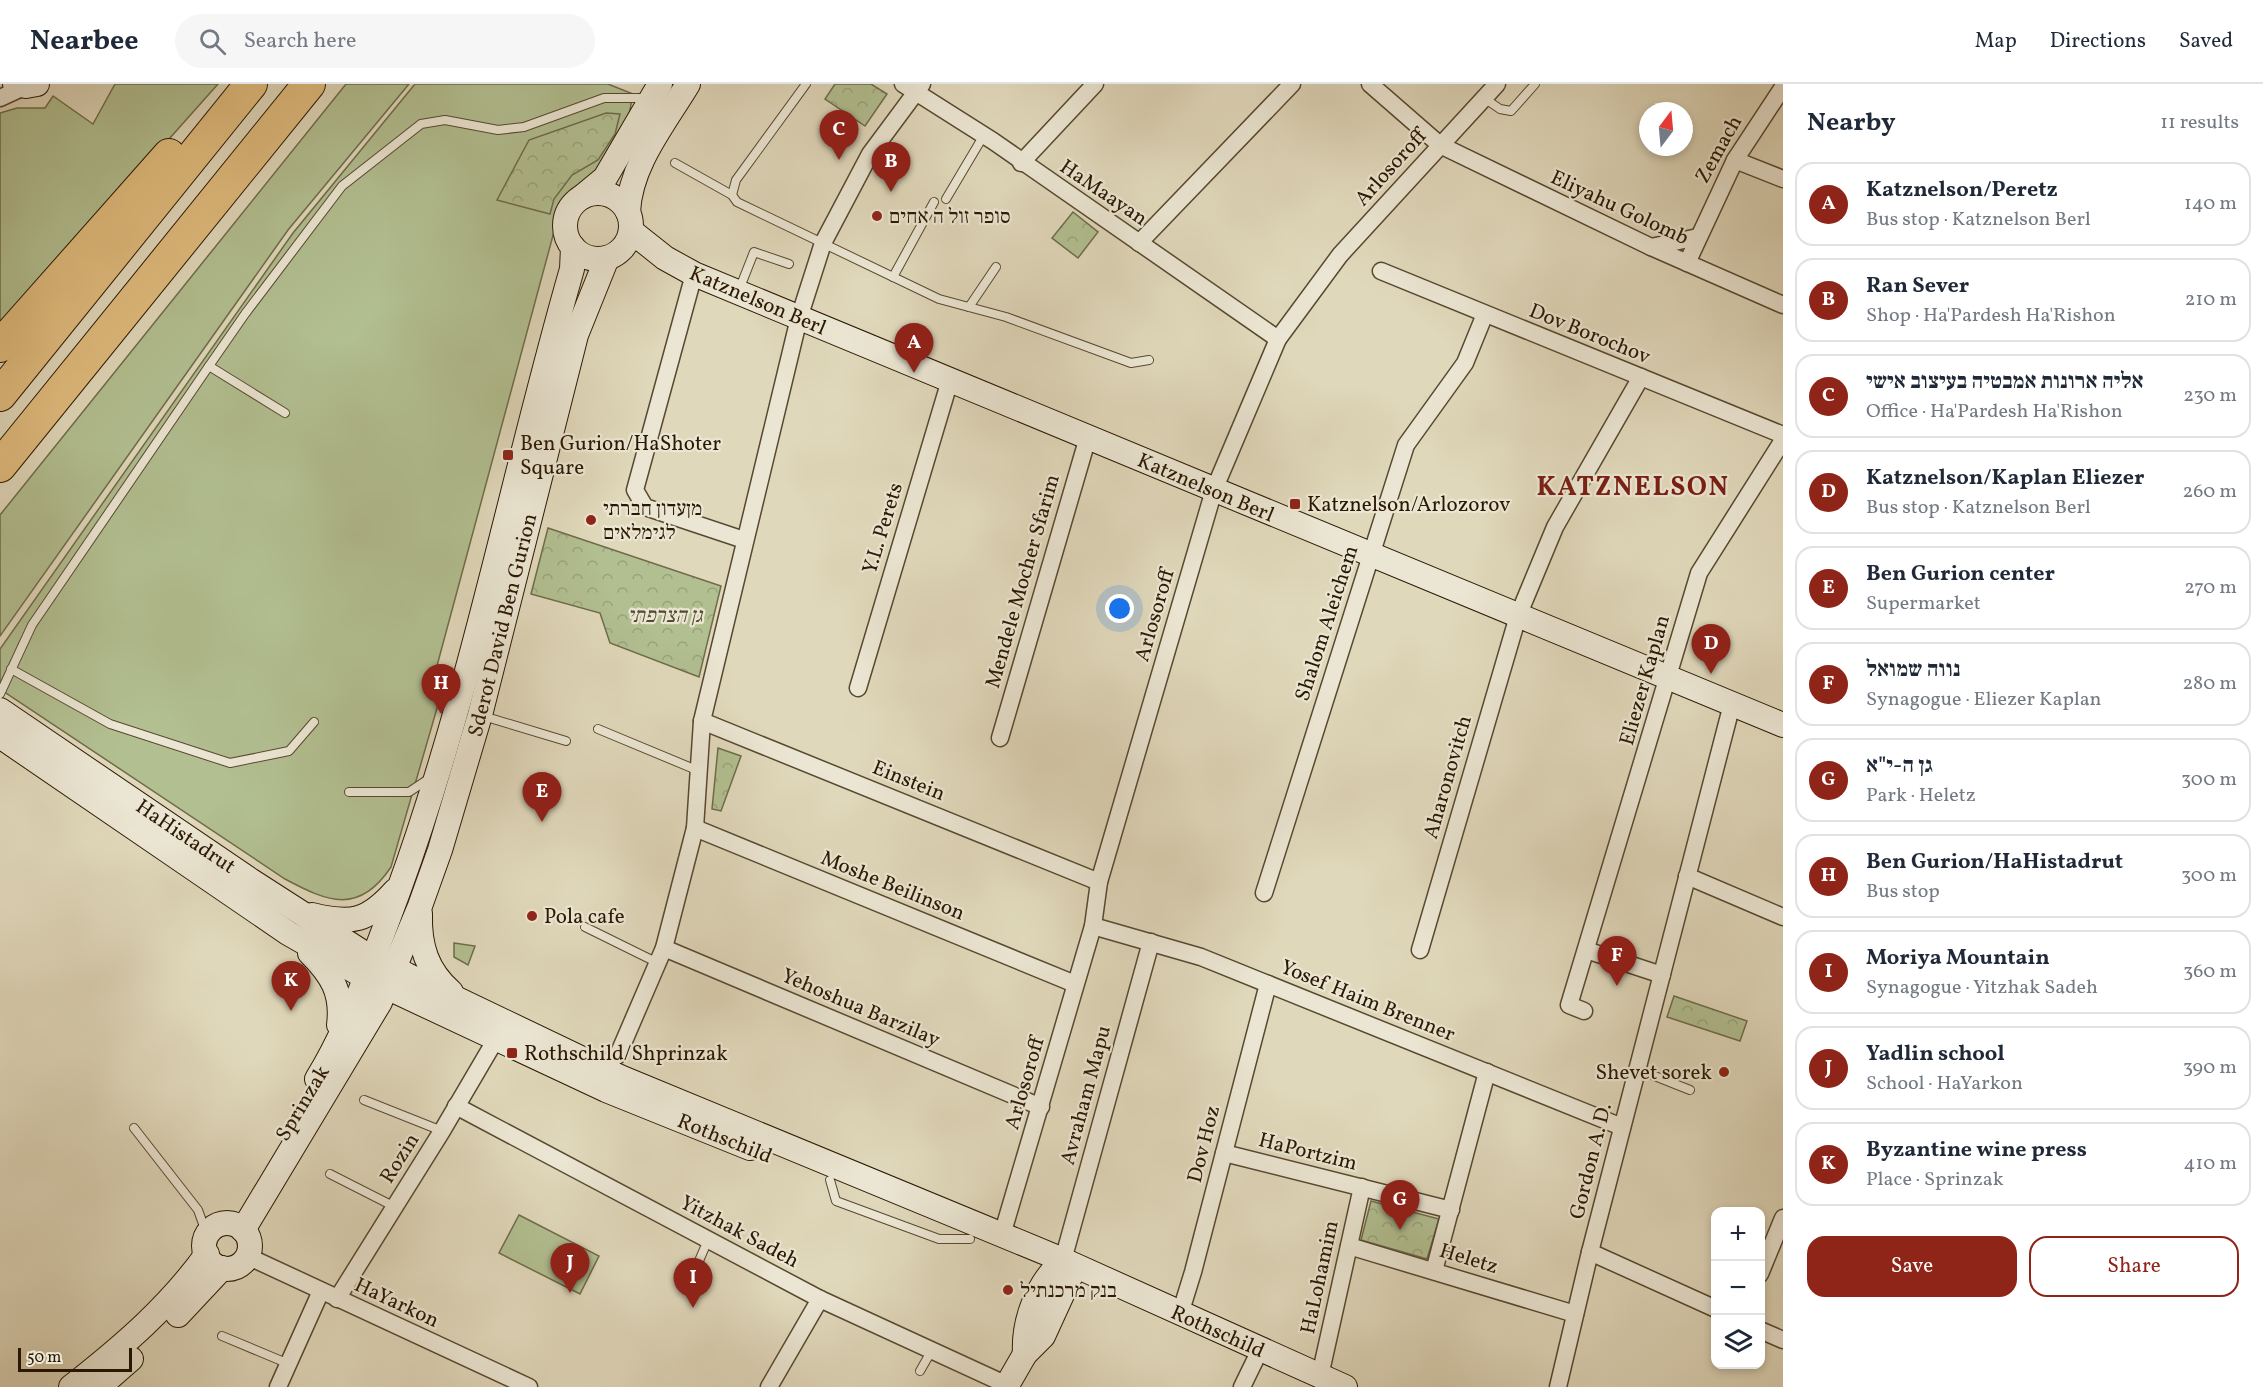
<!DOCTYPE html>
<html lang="en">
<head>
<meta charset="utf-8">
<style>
  :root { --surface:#fff; --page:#f6f6f7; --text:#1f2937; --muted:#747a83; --line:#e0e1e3; --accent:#8f2418 }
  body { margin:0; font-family:Vollkorn,"Frank Ruhl Libre",serif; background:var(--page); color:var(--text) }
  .controls { position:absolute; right:18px; bottom:18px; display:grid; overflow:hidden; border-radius:12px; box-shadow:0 3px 9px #0003 }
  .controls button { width:54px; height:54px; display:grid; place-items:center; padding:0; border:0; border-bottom:2px solid var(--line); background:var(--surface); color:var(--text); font:30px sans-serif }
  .compass { position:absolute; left:1639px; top:18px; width:54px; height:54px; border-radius:50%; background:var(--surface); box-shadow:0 3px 9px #0003; rotate:16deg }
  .scale { position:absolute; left:18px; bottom:15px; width:114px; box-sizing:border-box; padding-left:6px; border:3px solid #2b1802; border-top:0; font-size:16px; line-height:21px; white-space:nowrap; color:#2b1802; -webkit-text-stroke:4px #ebe6d3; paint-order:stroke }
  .you { position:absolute; left:1120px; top:525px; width:21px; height:21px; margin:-15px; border:4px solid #fff; border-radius:50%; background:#1a73e8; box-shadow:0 0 0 9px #1a73e833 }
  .badge { display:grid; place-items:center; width:39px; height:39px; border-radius:50%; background:var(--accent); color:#fff; font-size:20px; font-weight:700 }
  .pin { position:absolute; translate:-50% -50px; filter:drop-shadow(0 2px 3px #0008) }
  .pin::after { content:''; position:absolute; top:32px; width:21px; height:18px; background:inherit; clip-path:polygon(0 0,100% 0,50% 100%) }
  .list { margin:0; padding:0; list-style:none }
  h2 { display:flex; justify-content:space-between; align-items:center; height:78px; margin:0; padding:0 24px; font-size:26px }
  h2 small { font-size:20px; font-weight:400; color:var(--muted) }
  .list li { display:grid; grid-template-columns:39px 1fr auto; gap:18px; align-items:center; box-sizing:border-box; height:84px; margin:0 12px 12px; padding:0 12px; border:2px solid var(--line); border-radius:18px }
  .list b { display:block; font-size:22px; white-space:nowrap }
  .list p { margin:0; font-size:20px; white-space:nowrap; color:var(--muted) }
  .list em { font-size:20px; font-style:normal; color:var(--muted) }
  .actions { display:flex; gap:12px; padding:18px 24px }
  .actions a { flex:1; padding:14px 0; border:2px solid var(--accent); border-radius:18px; text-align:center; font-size:21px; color:var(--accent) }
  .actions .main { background:var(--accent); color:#fff }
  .icon { flex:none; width:33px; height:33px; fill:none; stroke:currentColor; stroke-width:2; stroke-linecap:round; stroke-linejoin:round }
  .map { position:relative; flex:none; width:1783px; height:1303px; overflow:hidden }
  header { display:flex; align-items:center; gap:36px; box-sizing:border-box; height:84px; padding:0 30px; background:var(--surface); border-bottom:2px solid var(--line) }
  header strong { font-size:28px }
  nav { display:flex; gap:33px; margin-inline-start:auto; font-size:21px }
  .search { width:420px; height:54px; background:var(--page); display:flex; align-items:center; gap:15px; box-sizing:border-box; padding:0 21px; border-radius:33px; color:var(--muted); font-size:22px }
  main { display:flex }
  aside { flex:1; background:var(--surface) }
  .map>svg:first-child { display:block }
  .green { fill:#b2bf91; stroke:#6e6c4a; stroke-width:1.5 }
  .park { fill:url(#park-crowns); stroke:#6e6c4a; stroke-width:1.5 }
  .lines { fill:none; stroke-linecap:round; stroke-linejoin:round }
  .lane-casing { stroke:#584830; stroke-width:10 }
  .street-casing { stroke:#584830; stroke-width:19 }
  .secondary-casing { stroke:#2b1802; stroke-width:26 }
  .highway-casing { stroke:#2b1802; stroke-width:34 }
  .lane { stroke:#ebe6d3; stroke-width:8 }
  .street { stroke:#ebe6d3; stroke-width:16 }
  .secondary { stroke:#ebe6d3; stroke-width:24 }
  .highway { stroke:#e0bc7e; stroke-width:32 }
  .poi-dot { fill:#8f2418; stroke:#ebe6d3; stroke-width:2 }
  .labels { text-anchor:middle; stroke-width:4.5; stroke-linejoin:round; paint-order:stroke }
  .street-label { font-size:21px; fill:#2b1802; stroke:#ebe6d3 }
  .poi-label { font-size:21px; fill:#2b1802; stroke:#ebe6d3; text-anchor:start }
  .park-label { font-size:21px; font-style:italic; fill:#544a2d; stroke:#ebe6d3 }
  .district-label { font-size:27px; font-weight:bold; letter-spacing:1.5px; fill:#7a1f14; stroke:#ebe6d3 }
</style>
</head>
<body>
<header>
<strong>Nearbee</strong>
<div class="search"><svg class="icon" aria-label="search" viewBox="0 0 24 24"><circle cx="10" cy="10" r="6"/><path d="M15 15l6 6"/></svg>Search here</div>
<nav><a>Map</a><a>Directions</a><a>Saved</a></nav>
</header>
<main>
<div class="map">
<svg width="1783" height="1303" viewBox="0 0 1783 1303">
  <defs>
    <pattern id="park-crowns" width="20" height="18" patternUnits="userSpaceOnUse" patternTransform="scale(1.5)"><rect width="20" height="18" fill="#b2bf91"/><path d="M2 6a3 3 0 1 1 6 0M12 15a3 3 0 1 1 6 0" fill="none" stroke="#99a37b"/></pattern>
  </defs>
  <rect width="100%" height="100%" fill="#e0d8bb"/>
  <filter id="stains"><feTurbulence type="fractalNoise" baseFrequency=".00333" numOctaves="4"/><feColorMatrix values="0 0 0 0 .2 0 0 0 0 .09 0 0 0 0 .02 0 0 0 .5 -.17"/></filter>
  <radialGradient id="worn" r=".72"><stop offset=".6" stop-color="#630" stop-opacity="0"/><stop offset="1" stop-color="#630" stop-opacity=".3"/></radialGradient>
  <g class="green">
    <polygon points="115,0 218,0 0,245 0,29 17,24 45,24 53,12 93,40"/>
    <polygon points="346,0 409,0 288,146 0,552 0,431"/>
    <path d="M415 0H608L633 10 625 52 607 82 580 99 564 120 555 144 431 604 442 607 391 783C359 831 328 818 285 795L0 605V565L293 149Z"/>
    <polygon points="454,859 475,862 468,881 454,873"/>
    <polygon points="519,1131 599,1172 580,1210 499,1169"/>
  </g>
  <g class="park">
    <polygon points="835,0 871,0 887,10 865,42 825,15"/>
    <polygon points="606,29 620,30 615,50 598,76 572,91 554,115 550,130 497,116 529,56"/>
    <polygon points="1073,128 1098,148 1078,174 1052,154"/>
    <polygon points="548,444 721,502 699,593 610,559 600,529 531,510"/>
    <polygon points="718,664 741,672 721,727 712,725"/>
    <polygon points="1674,912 1747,937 1740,957 1667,933"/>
    <polygon points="1371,1117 1439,1135 1427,1175 1361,1156"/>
  </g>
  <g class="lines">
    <g class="lane-casing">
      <g id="lane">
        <polyline points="806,0 736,96 732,111 737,118 939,215 1006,233 1131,279 1149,276"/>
        <polyline points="1484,14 1500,25 1511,27 1535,0"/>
        <polyline points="675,79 732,111"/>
        <polyline points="946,115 984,51"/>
        <polyline points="893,193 934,118"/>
        <polyline points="739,206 754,168 789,180"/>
        <polyline points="969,223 996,183"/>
        <polyline points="209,282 245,230 342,102 421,40 445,36 498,46 524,43 604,14 648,14"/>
        <polyline points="11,585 110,640 230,679 289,667 314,638"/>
        <polyline points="0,610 32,541 209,282 285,329"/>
        <polyline points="483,632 566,657"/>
        <polyline points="598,645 699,687"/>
        <polyline points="349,708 409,708 430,694"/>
        <polyline points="585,843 658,879"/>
        <polyline points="1637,985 1690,1006"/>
        <polyline points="364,1016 442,1047"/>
        <polyline points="134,1044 198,1126 207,1151"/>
        <polyline points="330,1090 395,1123"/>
        <polyline points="830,1096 836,1117 939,1155 970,1155"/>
        <polyline points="692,1193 708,1156"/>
        <polyline points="222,1252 289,1280"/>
        <polyline points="920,1287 932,1266"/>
      </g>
    </g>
    <g class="street-casing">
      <g id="street">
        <polyline points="903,0 993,57 1278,255"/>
        <polyline points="1370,0 1440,61 1651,163 1783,221"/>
        <polyline points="0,14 26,2"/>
        <polyline points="1735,76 1783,95"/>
        <polyline points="1021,79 1095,0"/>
        <polyline points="1139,159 1292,0"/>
        <polyline points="1651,163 1698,153"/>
        <polyline points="1687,179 1735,76 1783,3"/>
        <polyline points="1381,187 1783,351"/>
        <polyline points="694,190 635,406 645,423 744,456"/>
        <polyline points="858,604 950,296"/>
        <polyline points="702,637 1099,798"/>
        <polyline points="1000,654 1088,353"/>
        <polyline points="695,744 1075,900"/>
        <polyline points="1687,792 1783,833"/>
        <polyline points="1264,809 1406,361 1465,279 1485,230"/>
        <polyline points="1093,842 1201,873 1622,1043"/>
        <polyline points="664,864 1041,1023"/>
        <polyline points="1420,866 1518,532 1555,443 1641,293"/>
        <polyline points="1586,866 1662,891"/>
        <polyline points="1584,927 1569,921 1699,489 1783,356"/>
        <polyline points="593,980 605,980 618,971 664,864 695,744 702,637 799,234 823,159 870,70 922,0"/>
        <polyline points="456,1022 820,1215 1007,1301"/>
        <polyline points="1224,1069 1451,1126"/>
        <polyline points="1002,1151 1093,842 1099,798 1214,406 1278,255 1340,171 1497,0"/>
        <polyline points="1349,1162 1575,1230"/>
        <polyline points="1590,1168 1716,1225"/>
        <polyline points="247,1172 529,1303"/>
        <polyline points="1063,1176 1151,858"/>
        <polyline points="1434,1187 1487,988"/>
        <polyline points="1760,1190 1783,1134"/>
        <polyline points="337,1215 442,1047 496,955"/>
        <polyline points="1180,1230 1193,1188 1268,900"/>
        <polyline points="1760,1246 1783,1256"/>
        <polyline points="1320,1292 1362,1103"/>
        <polyline points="278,1303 321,1207"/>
        <polyline points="769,1303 820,1215"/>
        <polyline points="1242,1303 1260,1266"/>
        <polyline points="1558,1303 1590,1168 1732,620"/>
      </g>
    </g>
    <g class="secondary-casing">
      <g id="secondary">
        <polyline points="15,0 26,2 37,0"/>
        <circle cx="598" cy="142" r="33"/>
        <polyline points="582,113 605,94 660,0"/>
        <path d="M628 128C630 81 664 40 688 0"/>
        <polyline points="631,147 665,174 694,190 1783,641"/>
        <polyline points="0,626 250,796 362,868 407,891 620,993 1063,1176 1345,1303"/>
        <polyline points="0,652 288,849 365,893 606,1006 750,1064"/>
        <path d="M420 830C419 862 427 887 451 908"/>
        <path d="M312 831C352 841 368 837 395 807"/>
        <path d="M310 869C332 891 343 909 339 941"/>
        <path d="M317 995C350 942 376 867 398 808 472 606 512 393 572 185L573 163"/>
        <circle cx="227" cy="1162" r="23"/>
        <polyline points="243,1146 380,918 420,822 440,766 480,631 576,251 607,174"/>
        <polyline points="178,1231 222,1184"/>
        <path d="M1025 1270C1023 1236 1038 1199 1063 1176"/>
        <path d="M71 1303C122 1263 169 1223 207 1170"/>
        <polyline points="99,1303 131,1275"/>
        <polyline points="1006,1303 1025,1270 1043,1252 1070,1193 1063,1176"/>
      </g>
    </g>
    <g class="highway-casing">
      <g id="highway">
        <polyline points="0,262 169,71"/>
        <polyline points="0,311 251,0"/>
        <polyline points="0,382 309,0"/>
      </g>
    </g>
    <use href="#lane" class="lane"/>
    <use href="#street" class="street"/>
    <use href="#secondary" class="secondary"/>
    <use href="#highway" class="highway"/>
  </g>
  <g class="poi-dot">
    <circle cx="877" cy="132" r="6"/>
    <rect x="502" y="365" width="12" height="12" rx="3"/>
    <rect x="1289" y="414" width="12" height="12" rx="3"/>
    <circle cx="591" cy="436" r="6"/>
    <circle cx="532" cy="832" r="6"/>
    <rect x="506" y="963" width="12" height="12" rx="3"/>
    <circle cx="1724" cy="988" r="6"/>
    <circle cx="1008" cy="1206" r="6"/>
  </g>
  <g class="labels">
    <g class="street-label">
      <text transform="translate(1718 65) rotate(-61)" y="7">Zemach</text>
      <text transform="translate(1390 83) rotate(-48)" y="7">Arlosoroff</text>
      <text transform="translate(1104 108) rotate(34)" y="7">HaMaayan</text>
      <text transform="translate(1620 123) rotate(25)" y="7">Eliyahu Golomb</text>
      <text transform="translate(758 216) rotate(23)" y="7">Katznelson Berl</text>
      <text transform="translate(1590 249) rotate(22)" y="7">Dov Borochov</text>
      <text transform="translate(1206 403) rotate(23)" y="7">Katznelson Berl</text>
      <text transform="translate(882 444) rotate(-73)" y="7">Y.L. Perets</text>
      <text transform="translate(1022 497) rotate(-74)" y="7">Mendele Mocher Sfarim</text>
      <text transform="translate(1154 531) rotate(-74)" y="7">Arlosoroff</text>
      <text transform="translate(1326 539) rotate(-72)" y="7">Shalom Aleichem</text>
      <text transform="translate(502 541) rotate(-76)" y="7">Sderot David Ben Gurion</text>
      <text transform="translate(1644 596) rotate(-74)" y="7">Eliezer Kaplan</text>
      <text transform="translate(1447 693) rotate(-74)" y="7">Aharonovitch</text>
      <text transform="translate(909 696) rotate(22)" y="7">Einstein</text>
      <text transform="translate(186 752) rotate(34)" y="7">HaHistadrut</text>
      <text transform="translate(893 801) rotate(22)" y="7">Moshe Beilinson</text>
      <text transform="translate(1368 916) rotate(22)" y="7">Yosef Haim Brenner</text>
      <text transform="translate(861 923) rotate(23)" y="7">Yehoshua Barzilay</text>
      <text transform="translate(1024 999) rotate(-74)" y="7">Arlosoroff</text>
      <text transform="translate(1085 1011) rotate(-75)" y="7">Avraham Mapu</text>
      <text transform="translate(302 1019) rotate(-59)" y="7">Sprinzak</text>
      <text transform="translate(725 1054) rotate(22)" y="7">Rothschild</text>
      <text transform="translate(1203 1060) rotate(-76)" y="7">Dov Hoz</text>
      <text transform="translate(1308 1067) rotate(14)" y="7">HaPortzim</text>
      <text transform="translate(399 1074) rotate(-58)" y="7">Rozin</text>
      <text transform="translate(1590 1077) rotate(-76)" y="7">Gordon A. D.</text>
      <text transform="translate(740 1147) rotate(28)" y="7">Yitzhak Sadeh</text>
      <text transform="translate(1469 1174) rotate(17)" y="7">Heletz</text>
      <text transform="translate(1319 1193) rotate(-78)" y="7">HaLohamim</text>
      <text transform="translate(397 1218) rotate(25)" y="7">HaYarkon</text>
      <text transform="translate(1218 1247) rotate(24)" y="7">Rothschild</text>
    </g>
    <g class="poi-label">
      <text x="889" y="139">סופר זול ה אחים</text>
      <text x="520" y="366">Ben Gurion/HaShoter<tspan x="520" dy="24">Square</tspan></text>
      <text x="1307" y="427">Katznelson/Arlozorov</text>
      <text x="603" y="431">מןעדון חברתי<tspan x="603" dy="24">לגימלאים</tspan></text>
      <text x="544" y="839">Pola cafe</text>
      <text x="524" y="976">Rothschild/Shprinzak</text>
      <text x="1712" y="995" text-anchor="end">Shevet sorek</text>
      <text x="1020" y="1213">בנק מרכנתיל</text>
    </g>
    <g class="park-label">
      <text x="665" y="538">גן הצרפתי</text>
    </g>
    <g class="district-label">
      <text x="1633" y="411">KATZNELSON</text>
    </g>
  </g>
  <rect width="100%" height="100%" filter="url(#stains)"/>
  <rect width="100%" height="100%" fill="url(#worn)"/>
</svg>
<div class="controls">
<button>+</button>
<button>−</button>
<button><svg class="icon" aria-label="layers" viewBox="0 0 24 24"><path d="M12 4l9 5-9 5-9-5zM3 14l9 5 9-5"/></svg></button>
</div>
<svg class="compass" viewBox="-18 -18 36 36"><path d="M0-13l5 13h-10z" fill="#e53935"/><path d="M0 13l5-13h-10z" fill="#747a83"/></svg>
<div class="scale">50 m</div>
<div class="you"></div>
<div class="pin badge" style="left:914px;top:289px">A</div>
<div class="pin badge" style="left:891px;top:108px">B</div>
<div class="pin badge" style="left:839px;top:76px">C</div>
<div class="pin badge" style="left:1711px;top:590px">D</div>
<div class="pin badge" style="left:542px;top:738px">E</div>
<div class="pin badge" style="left:1617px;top:902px">F</div>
<div class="pin badge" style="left:1400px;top:1146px">G</div>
<div class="pin badge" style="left:441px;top:630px">H</div>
<div class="pin badge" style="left:693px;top:1224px">I</div>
<div class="pin badge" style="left:570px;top:1209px">J</div>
<div class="pin badge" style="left:291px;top:927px">K</div>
</div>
<aside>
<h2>Nearby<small>11 results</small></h2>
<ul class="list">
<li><span class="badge">A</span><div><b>Katznelson/Peretz</b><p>Bus stop · Katznelson Berl</p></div><em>140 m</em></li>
<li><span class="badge">B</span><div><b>Ran Sever</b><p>Shop · Ha'Pardesh Ha'Rishon</p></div><em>210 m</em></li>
<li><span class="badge">C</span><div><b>אליה ארונות אמבטיה בעיצוב אישי</b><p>Office · Ha'Pardesh Ha'Rishon</p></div><em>230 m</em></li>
<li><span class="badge">D</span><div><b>Katznelson/Kaplan Eliezer</b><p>Bus stop · Katznelson Berl</p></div><em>260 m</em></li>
<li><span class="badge">E</span><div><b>Ben Gurion center</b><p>Supermarket</p></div><em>270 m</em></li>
<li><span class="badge">F</span><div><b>נווה שמואל</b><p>Synagogue · Eliezer Kaplan</p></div><em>280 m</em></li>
<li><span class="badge">G</span><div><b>גן ה-י&quot;א</b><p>Park · Heletz</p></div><em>300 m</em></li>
<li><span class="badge">H</span><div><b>Ben Gurion/HaHistadrut</b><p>Bus stop</p></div><em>300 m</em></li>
<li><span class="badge">I</span><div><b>Moriya Mountain</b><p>Synagogue · Yitzhak Sadeh</p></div><em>360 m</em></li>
<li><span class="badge">J</span><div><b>Yadlin school</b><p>School · HaYarkon</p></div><em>390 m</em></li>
<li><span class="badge">K</span><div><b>Byzantine wine press</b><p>Place · Sprinzak</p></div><em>410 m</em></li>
</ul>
<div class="actions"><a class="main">Save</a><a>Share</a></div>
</aside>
</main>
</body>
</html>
